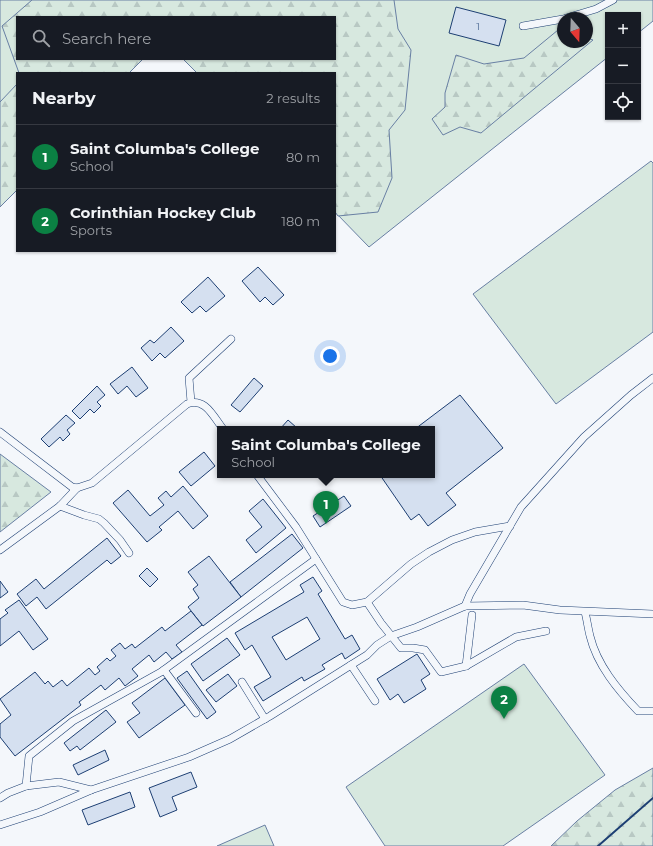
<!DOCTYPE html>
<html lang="en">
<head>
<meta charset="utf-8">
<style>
  :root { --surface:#171b24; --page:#20242c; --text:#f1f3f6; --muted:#9ea1a6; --line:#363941; --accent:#0b8043 }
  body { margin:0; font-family:Montserrat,sans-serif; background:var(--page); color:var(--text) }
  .controls { position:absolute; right:12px; top:12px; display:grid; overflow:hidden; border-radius:0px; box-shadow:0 1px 3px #0004 }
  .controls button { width:36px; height:36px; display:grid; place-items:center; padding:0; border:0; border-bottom:1px solid var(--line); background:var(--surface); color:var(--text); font:20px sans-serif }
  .compass { position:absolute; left:557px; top:12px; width:36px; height:36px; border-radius:50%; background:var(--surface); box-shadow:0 1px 3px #0004; rotate:161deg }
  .you { position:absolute; left:330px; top:356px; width:14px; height:14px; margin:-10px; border:3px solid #fff; border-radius:50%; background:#1a73e8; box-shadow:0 0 0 6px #1a73e833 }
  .badge { display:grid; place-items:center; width:26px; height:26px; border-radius:50%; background:var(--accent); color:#fff; font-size:13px; font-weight:700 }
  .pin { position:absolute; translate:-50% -33px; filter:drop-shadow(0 1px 2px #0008) }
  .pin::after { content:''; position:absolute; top:21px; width:14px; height:12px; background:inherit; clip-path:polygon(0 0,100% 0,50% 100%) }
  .popup { position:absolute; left:217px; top:426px; width:218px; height:52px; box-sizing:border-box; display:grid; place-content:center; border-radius:0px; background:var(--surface); filter:drop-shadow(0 1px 3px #0005); font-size:13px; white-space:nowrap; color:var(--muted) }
  .popup b { font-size:15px; color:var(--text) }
  .popup::after { content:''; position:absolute; left:50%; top:100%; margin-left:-8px; border:8px solid transparent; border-top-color:var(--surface) }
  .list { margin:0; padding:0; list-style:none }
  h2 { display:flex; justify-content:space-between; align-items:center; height:52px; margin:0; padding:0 16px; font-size:17px }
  h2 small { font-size:13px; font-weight:400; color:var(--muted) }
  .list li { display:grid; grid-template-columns:26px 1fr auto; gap:12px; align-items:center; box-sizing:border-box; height:64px; padding:0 16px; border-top:1px solid var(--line) }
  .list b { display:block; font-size:15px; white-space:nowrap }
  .list p { margin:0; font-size:13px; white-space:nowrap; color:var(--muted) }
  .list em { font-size:13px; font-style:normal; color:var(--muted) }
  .icon { flex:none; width:22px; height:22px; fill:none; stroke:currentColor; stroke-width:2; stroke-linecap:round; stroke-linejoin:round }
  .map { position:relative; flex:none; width:653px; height:846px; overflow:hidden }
  .search { position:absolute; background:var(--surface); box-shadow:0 1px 3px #0004; left:16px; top:16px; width:320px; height:44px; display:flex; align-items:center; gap:10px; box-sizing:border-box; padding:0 14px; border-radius:0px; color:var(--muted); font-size:15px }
  .panel { position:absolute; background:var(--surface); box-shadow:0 1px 3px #0004; left:16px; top:72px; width:320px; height:180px; border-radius:0px }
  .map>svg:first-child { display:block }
  .green { fill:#d7e8df; stroke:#687fa3; fill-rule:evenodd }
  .forest { fill:url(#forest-firs); stroke:#687fa3 }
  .building { fill:#d5e0f0; stroke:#1d3f73; fill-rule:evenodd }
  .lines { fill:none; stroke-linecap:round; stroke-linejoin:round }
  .lane-casing { stroke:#1d3f73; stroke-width:8 }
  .lane { stroke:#f4f7fb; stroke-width:7 }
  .wall { stroke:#1d3f73; stroke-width:2 }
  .labels { text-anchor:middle; stroke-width:3; stroke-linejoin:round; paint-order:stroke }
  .number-label { font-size:10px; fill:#4b6792 }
</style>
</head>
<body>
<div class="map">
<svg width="653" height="846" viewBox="0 0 653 846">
  <defs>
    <pattern id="forest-firs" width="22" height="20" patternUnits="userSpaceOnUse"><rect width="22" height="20" fill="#d7e8df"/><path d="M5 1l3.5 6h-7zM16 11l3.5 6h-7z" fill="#b8c8c3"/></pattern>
  </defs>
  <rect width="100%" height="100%" fill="#f4f7fb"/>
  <g class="green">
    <path d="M0 0H653V21L638 33V15H608V57L369 247 335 212V73H197L183 59H335V17H17V59H143L129 73H17V190L0 207ZM563 18H587V42H563Z"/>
    <polygon points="651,161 653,163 653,332 556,404 473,294"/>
    <polygon points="524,664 605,775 503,846 385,846 346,787"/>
    <polygon points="265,825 274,846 217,846"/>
  </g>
  <g class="forest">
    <polygon points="32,0 394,0 398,29 411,50 405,110 389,130 392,178 378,212 338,216 335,212 335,73 197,73 183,59 335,59 335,17 17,17 17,59 143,59 129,73 19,73 2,26"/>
    <polygon points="558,30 563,31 563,42 587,42 587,38 593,40 481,133 460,127 443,135 432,119 445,107 445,93 456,55 484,64 524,58"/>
    <polygon points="17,84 17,190 0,207 0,102"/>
    <polygon points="0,454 51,492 0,532"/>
    <polygon points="653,768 653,846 551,846 577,821 615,790"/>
  </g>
  <g class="building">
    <polygon points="456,7 506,20 499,46 449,33"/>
    <polygon points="258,267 284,295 273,305 265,297 260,302 242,281"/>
    <polygon points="208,277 225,296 206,312 200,306 192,313 181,302"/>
    <polygon points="171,327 184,341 165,358 160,353 152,361 141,348 150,340 154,343"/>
    <polygon points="132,367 148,388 136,397 127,386 118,394 110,384"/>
    <polygon points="254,378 263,386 240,412 231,405"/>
    <polygon points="97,386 105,395 97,402 101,406 94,413 90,409 80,419 72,411"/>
    <polygon points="460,395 503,448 446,493 456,505 428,526 419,514 411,520 380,475 432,475 432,429 415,429"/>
    <polygon points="66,415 75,423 67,430 70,434 63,441 60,437 49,447 41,439"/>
    <polygon points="288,420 297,428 296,429 280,429"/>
    <polygon points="204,452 215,466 191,486 179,472"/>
    <polygon points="183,486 208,516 193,529 178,511 159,527 162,530 147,542 113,503 128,490 150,516 164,505 158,498 166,491 171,497"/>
    <polygon points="344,496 351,506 320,527 313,516"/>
    <polygon points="263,499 286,528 256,553 246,540 262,527 249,511"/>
    <polygon points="292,534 303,548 241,597 230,582"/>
    <polygon points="107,538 121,556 111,564 107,560 46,609 37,597 26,606 17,594 36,579 44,589"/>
    <polygon points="209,556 241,597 203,626 188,607 199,598 193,589 198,585 188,572"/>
    <polygon points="147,568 158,579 150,587 139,576"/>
    <path d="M313 577 322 591 318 594 345 639 352 635 360 649 345 659 342 653 322 665 325 669 304 681 302 677 263 701 254 687 271 677 252 645 245 650 235 633 304 592 300 585ZM307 617 320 639 286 660 272 637Z"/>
    <polygon points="0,581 8,592 0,598"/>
    <polygon points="19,600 48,639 33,650 19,631 0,646 0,619 8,613 5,610"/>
    <polygon points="191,611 202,625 176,645 182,652 172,659 166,652 154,662 149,655 132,669 138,676 125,686 119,678 105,690 101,685 79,702 81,705 15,756 0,737 0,724 11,715 0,699 35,672 45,684 48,681 53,687 62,680 67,686 89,668 95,675 100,671 97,667 107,658 110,661 116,656 111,650 120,643 125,649 132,644 135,648 162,627 165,631"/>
    <polygon points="227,638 240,655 203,681 191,664"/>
    <polygon points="417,654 430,674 421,680 426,689 404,703 398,694 390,700 377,679"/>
    <polygon points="187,671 216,712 207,719 177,678"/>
    <polygon points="228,674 237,686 216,702 206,690"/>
    <polygon points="165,678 185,705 139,738 127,722 140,713 132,703"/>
    <polygon points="106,710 116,722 80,750 77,746 70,751 64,743"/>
    <polygon points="105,750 109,760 78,775 73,765"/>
    <polygon points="191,772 197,787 172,797 177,810 160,817 149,788"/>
    <polygon points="130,792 135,807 88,825 82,810"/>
  </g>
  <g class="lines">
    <g class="lane-casing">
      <g id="lane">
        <polyline points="566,18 596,9 613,0"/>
        <polyline points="523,26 563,19"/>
        <polyline points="191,402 189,378 231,339"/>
        <path d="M0 432 72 487 77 488 92 483 187 404C205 397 213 416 223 429"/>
        <polyline points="257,475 296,527 343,602 352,605 367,602 411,564 429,552 452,540 475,532 510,526"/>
        <polyline points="60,506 84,515 99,519 104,523 120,540 129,553"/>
        <polyline points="0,550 60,506 77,488"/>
        <polyline points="367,602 381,623 401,648 413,648 425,650 441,672 466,666 516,637 546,631"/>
        <polyline points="465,606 470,594 521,507 584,437 631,395 653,378"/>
        <path d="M585 612C587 620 588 628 590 636 597 665 618 690 638 711H653"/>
        <polyline points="351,665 375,701"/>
        <polyline points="466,666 472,615"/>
        <polyline points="164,670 196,713"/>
        <polyline points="242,682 265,719"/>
        <polyline points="26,786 29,756 73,721 161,672 316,559"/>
        <polyline points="0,798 8,793 26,786 59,782 91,790"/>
        <polyline points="0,825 40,812 91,790 189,757 230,739 270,716 351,665 367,655 377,645 391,636 417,627 465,606 523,605 560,610 653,614"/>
      </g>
    </g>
    <use href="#lane" class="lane"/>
    <polyline class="wall" points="598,846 653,798"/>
  </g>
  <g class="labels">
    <g class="number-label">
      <text x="478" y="30">1</text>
    </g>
  </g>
</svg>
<div class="controls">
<button>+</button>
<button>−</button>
<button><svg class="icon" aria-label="locate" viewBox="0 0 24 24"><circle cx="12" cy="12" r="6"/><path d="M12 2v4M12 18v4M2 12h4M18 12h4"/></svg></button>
</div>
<svg class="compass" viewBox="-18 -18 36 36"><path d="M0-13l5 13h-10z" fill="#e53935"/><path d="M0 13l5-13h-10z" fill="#9ea1a6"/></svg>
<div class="you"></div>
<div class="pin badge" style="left:326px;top:524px">1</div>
<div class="popup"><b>Saint Columba's College</b>School</div>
<div class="pin badge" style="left:504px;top:719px">2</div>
<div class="search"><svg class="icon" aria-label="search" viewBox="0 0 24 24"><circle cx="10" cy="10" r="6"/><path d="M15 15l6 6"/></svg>Search here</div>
<section class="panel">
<h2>Nearby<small>2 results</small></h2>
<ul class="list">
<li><span class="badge">1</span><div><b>Saint Columba's College</b><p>School</p></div><em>80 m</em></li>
<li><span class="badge">2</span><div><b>Corinthian Hockey Club</b><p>Sports</p></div><em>180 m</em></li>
</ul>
</section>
</div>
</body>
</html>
